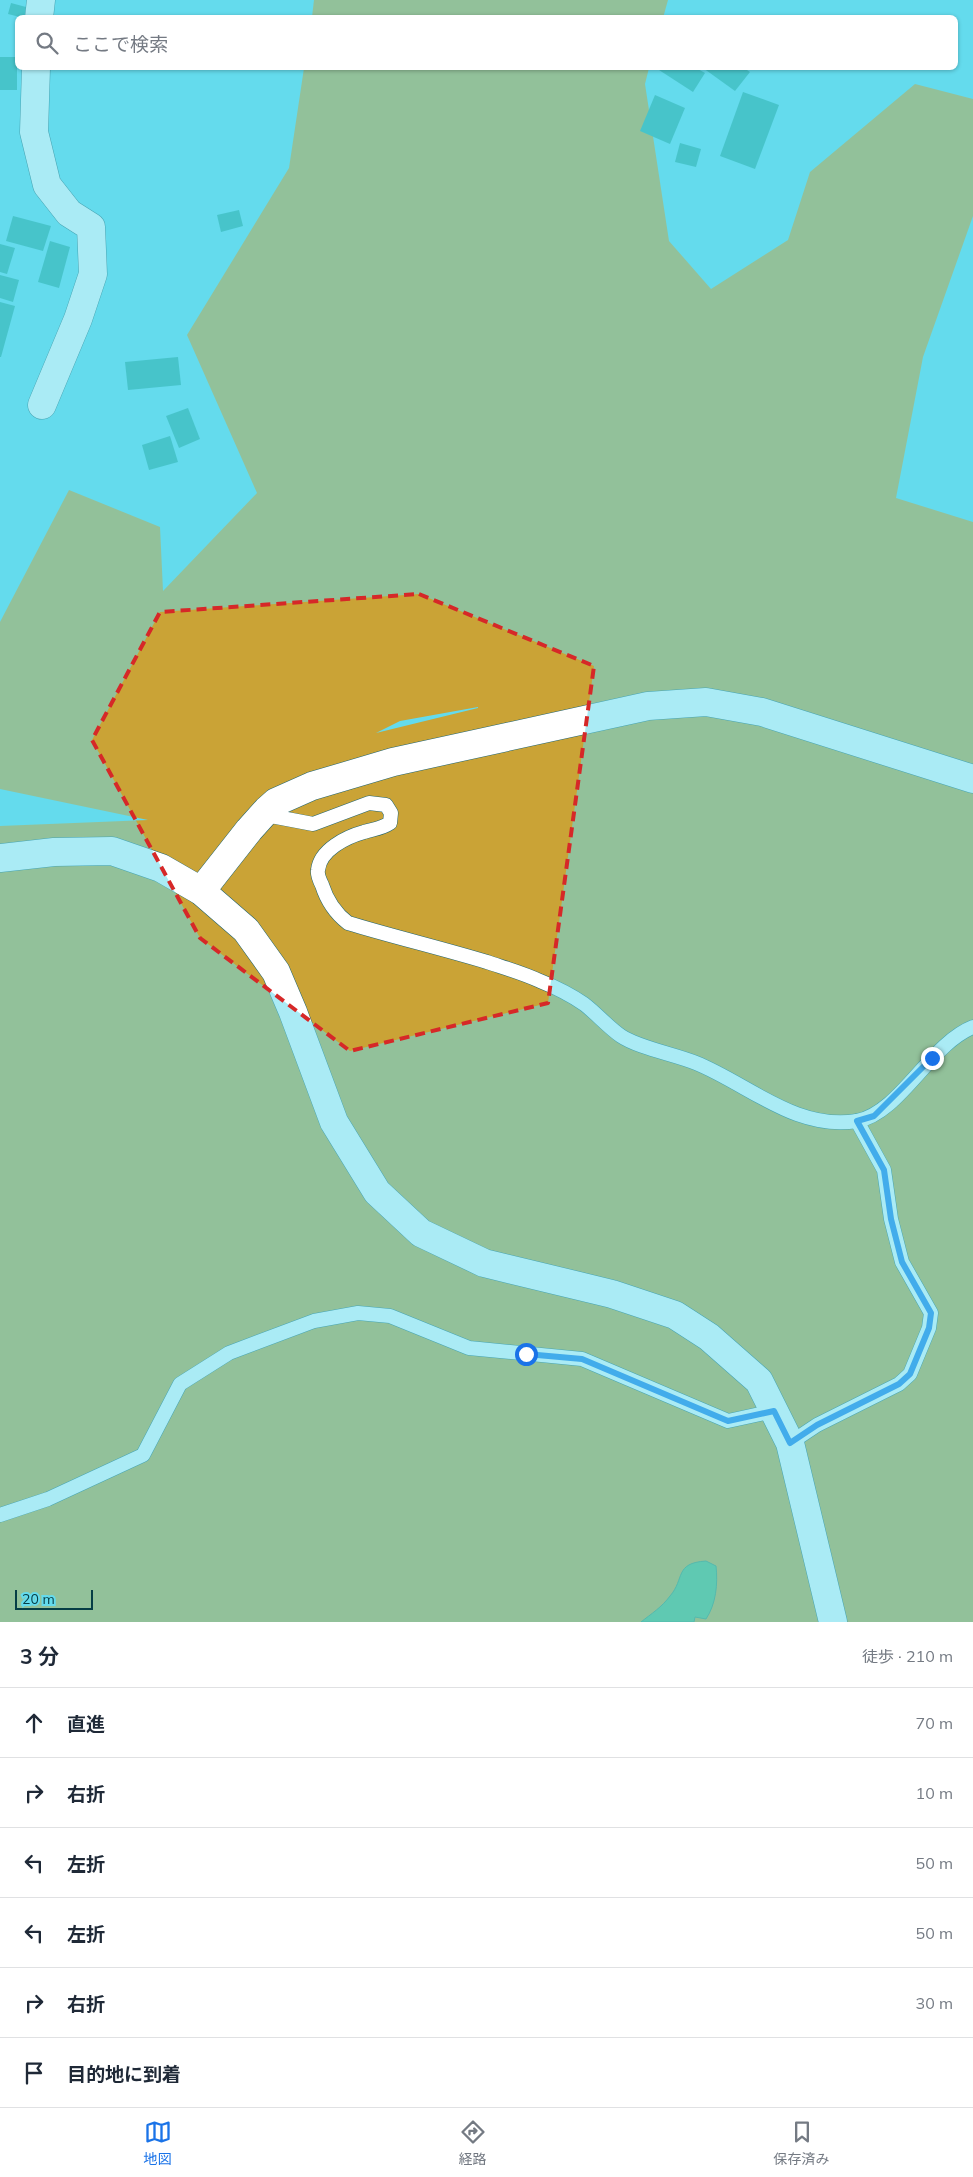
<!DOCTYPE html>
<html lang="ja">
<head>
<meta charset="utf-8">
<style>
  :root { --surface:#fff; --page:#f2f2f3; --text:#1f2937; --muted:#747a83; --line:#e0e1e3; --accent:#1a73e8 }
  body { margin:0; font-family:Mulish,"Noto Sans JP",sans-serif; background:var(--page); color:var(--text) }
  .scale { position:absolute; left:15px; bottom:12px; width:78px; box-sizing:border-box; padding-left:5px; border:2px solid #063e46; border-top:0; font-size:14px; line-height:18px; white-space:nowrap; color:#063e46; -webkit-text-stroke:4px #64dbed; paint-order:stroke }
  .stop { position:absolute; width:15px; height:15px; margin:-11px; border:4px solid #1a73e8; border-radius:50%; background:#fff }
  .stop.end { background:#1a73e8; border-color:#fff; box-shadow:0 1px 5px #0008 }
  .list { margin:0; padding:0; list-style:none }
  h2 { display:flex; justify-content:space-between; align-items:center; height:65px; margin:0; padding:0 20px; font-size:21px }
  h2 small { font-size:16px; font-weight:400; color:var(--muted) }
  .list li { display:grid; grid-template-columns:32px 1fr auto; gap:15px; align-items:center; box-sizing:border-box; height:70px; padding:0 20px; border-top:1px solid var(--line) }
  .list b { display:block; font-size:19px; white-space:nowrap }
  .list em { font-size:16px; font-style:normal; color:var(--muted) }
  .icon { flex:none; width:28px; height:28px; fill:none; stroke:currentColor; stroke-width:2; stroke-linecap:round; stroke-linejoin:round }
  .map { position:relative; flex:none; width:973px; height:1622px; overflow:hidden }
  .search { position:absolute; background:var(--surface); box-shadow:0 1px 4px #0004; left:15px; right:15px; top:15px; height:55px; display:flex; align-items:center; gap:12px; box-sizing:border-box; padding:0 18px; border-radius:8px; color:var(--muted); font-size:19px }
  .sheet { height:485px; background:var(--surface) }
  nav { display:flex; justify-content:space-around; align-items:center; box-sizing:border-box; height:70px; border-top:1px solid var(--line); background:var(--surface); font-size:14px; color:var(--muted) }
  nav a { display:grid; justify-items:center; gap:2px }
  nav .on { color:var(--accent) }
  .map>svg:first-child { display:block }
  .green { fill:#caa336; fill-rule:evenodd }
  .water { fill:#5ab46c; stroke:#419161 }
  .building { fill:#24a9a1 }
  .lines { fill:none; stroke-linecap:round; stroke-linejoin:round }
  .service-casing { stroke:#24646e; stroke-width:15 }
  .minor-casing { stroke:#24646e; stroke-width:29 }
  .service { stroke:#fff; stroke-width:14 }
  .minor { stroke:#fff; stroke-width:28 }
  .route { stroke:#1a73e8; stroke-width:6 }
  .marked { fill:none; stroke:#d62828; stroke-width:4; stroke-dasharray:10 6; stroke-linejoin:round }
</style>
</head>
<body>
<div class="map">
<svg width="973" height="1622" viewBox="0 0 973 1622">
  <rect width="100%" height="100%" fill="#64dbed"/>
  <g class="green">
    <polygon points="314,0 668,0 663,18 312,17"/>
    <path d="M304 68H649L645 84 669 241 711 289 788 240 810 172 915 84 973 99V216L923 357 896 498 973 522V1622H0V826L148 820 0 789V622L69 490 160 527 163 591 257 493 187 335 289 168ZM478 707V708L376 733 400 721Z"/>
  </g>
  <path class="water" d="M706 1561 716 1566C718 1584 716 1604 706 1619L695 1617 694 1622H641C651 1614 662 1607 670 1596 685 1579 674 1563 706 1561Z"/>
  <g class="building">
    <polygon points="11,3 26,7 24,18 8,14"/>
    <rect x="0" y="57" width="17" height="33"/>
    <polygon points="661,68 696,68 705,73 693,92 659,70"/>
    <polygon points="703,68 744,68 750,72 735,91"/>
    <polygon points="743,92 779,105 755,169 720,156"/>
    <polygon points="655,95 685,108 670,144 640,131"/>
    <polygon points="680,143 701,149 696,167 675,162"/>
    <polygon points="239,210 243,226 221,232 217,215"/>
    <polygon points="13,216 51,226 43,251 6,241"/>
    <polygon points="50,241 70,247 59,288 38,282"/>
    <polygon points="0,244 15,248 7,274 0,272"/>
    <polygon points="0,275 19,280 13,302 0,298"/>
    <polygon points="0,302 15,306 1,357 0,357"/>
    <polygon points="178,357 181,385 128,390 125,362"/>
    <polygon points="188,408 200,439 179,448 166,416"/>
    <polygon points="170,436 178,462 149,470 142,445"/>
  </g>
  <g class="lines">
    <g class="service-casing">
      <g id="service">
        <path d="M267 810 271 816 313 824 369 803 386 805 391 813 390 823C381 829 373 829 364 832 346 837 320 850 318 870 317 875 320 881 322 885 327 901 335 913 348 923 394 937 441 948 487 962 505 968 523 973 540 981 555 987 571 995 584 1004 597 1014 608 1027 621 1036 639 1048 674 1054 696 1063 748 1084 796 1131 857 1121 900 1113 930 1044 973 1027"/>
        <polyline points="790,1443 817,1425 899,1384 910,1374 929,1328 931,1313 902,1262 891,1219 884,1170 857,1121"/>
        <polyline points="0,1515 48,1499 143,1455 180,1384 229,1353 314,1321 358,1313 390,1316 469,1348 582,1359 728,1421 774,1411"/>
      </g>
    </g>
    <g class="minor-casing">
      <g id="minor">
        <polyline points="39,18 41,0"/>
        <polyline points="36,68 34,132 47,185 69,213 91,227 93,274 78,319 42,405"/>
        <polyline points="0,858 54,852 112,851 161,868 201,891 246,930 276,972 293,1012 334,1122 377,1192 421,1233 484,1263 612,1294 675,1315 709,1337 759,1381 790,1443 833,1622"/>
        <polyline points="201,891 249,830 267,810 276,802 312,786 393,762 648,706 706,702 762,712 973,779"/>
      </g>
    </g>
    <use href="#service" class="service"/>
    <use href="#minor" class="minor"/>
  </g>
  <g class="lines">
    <polyline class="route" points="526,1354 582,1359 728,1421 774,1411 790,1443 817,1425 899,1384 910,1374 929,1328 931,1313 902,1262 891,1219 884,1170 857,1121 874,1116 932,1058"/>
  </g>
  <path d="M0 0H973V1622H0ZM419 594 594 666 548 1003 350 1051 200 938 92 740 160 612Z" fill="#64dbed" fill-opacity=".55" fill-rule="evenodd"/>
  <path class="marked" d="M419 594 594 666 548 1003 350 1051 200 938 92 740 160 612Z"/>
</svg>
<div class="scale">20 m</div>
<div class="stop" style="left:526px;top:1354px"></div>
<div class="stop end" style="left:932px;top:1058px"></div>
<div class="search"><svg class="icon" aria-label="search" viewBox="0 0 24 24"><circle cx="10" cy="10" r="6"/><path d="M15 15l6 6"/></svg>ここで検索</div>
</div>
<section class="sheet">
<h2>3 分<small>徒歩 · 210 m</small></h2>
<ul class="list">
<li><svg class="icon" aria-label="ahead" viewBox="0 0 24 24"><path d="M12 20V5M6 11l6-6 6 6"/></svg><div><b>直進</b></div><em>70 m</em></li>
<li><svg class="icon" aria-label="right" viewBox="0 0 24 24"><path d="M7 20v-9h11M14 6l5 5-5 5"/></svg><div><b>右折</b></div><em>10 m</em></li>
<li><svg class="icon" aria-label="left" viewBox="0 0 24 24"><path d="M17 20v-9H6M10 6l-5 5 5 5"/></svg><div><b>左折</b></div><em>50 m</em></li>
<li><svg class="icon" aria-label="left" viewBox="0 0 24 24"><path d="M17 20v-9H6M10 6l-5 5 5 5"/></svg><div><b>左折</b></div><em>50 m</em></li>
<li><svg class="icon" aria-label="right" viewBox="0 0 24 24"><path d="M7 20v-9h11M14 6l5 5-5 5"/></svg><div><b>右折</b></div><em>30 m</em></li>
<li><svg class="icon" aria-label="arrive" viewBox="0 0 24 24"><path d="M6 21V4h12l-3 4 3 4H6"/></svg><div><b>目的地に到着</b></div></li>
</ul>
</section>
<nav>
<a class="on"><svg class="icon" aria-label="map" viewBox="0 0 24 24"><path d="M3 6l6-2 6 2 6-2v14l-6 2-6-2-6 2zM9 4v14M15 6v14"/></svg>地図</a>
<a><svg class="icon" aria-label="directions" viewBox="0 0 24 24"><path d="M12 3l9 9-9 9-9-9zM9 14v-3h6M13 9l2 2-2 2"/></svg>経路</a>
<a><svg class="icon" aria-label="saved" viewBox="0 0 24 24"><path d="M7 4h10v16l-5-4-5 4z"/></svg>保存済み</a>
</nav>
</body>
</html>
